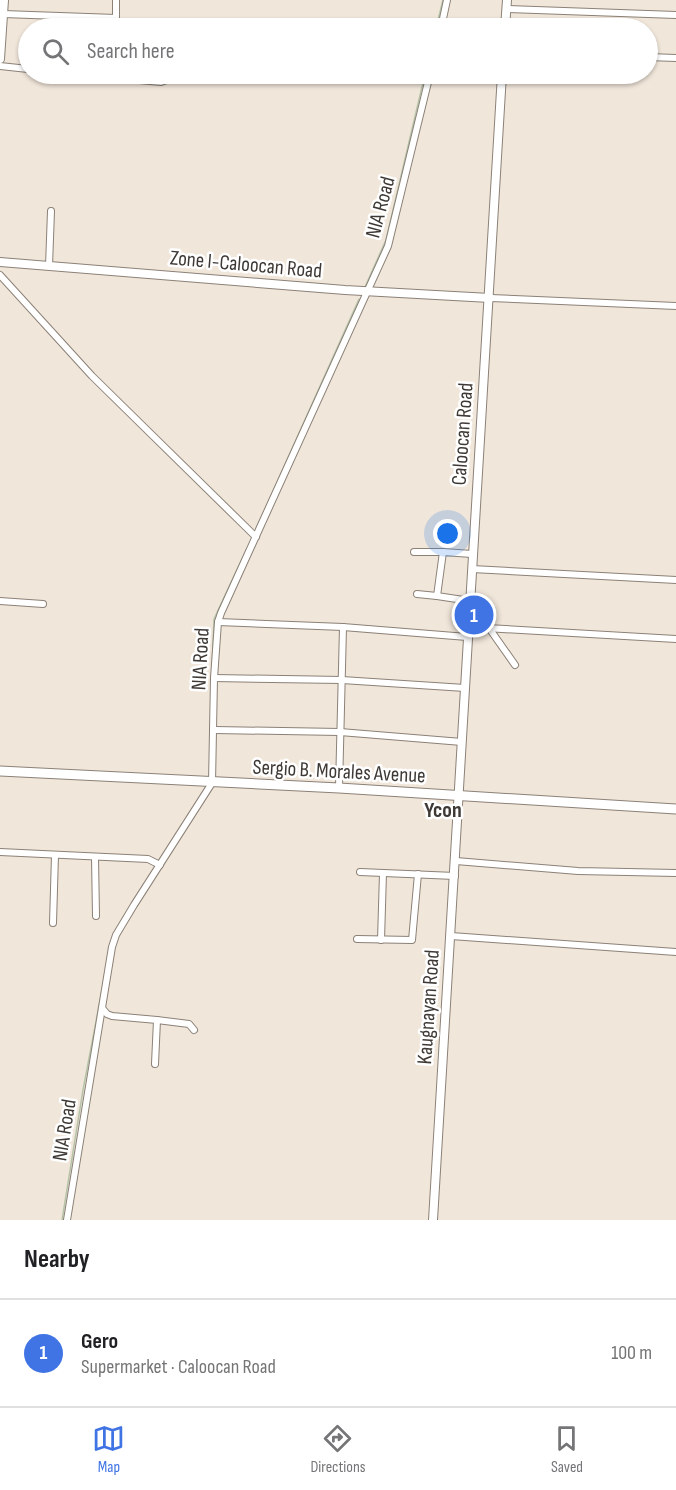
<!DOCTYPE html>
<html lang="en">
<head>
<meta charset="utf-8">
<style>
  :root { --surface:#fff; --page:#f6f6f6; --text:#202124; --muted:#757577; --line:#e0e0e0; --accent:#4074e4 }
  body { margin:0; font-family:"Sofia Sans Condensed",sans-serif; background:var(--page); color:var(--text) }
  .you { position:absolute; left:448px; top:534px; width:21px; height:21px; margin:-15px; border:4px solid #fff; border-radius:50%; background:#1a73e8; box-shadow:0 0 0 9px #1a73e833 }
  .badge { display:grid; place-items:center; width:39px; height:39px; border-radius:50%; background:var(--accent); color:#fff; font-size:20px; font-weight:700 }
  .pin { position:absolute; translate:-50% -50%; border:3px solid #fff; box-shadow:0 2px 6px #0006 }
  .list { margin:0; padding:0; list-style:none }
  h2 { display:flex; justify-content:space-between; align-items:center; height:78px; margin:0; padding:0 24px; font-size:26px }
  h2 small { font-size:20px; font-weight:400; color:var(--muted) }
  .list li { display:grid; grid-template-columns:39px 1fr auto; gap:18px; align-items:center; box-sizing:border-box; height:108px; padding:0 24px; border-top:2px solid var(--line) }
  .list b { display:block; font-size:22px; white-space:nowrap }
  .list p { margin:0; font-size:20px; white-space:nowrap; color:var(--muted) }
  .list em { font-size:20px; font-style:normal; color:var(--muted) }
  .icon { flex:none; width:33px; height:33px; fill:none; stroke:currentColor; stroke-width:2; stroke-linecap:round; stroke-linejoin:round }
  .map { position:relative; flex:none; width:676px; height:1220px; overflow:hidden }
  .search { position:absolute; background:var(--surface); box-shadow:0 2px 4px #0004; left:18px; right:18px; top:18px; height:66px; display:flex; align-items:center; gap:15px; box-sizing:border-box; padding:0 21px; border-radius:33px; color:var(--muted); font-size:22px }
  .sheet { height:186px; background:var(--surface) }
  nav { display:flex; justify-content:space-around; align-items:center; box-sizing:border-box; height:84px; border-top:2px solid var(--line); background:var(--surface); font-size:16px; color:var(--muted) }
  nav a { display:grid; justify-items:center; gap:3px }
  nav .on { color:var(--accent) }
  .map>svg:first-child { display:block }
  .lines { fill:none; stroke-linecap:round; stroke-linejoin:round }
  .stream { stroke:#b5c4a9; stroke-width:1.5 }
  .minor-casing { stroke:#8b8177; stroke-width:8 }
  .tertiary-casing { stroke:#8b8177; stroke-width:10 }
  .primary-casing { stroke:#8b8177; stroke-width:11 }
  .minor { stroke:#fff; stroke-width:6 }
  .tertiary { stroke:#fff; stroke-width:8 }
  .primary { stroke:#fff; stroke-width:9 }
  .labels { text-anchor:middle; stroke-width:5; stroke-linejoin:round; paint-order:stroke }
  .street-label { font-size:21px; fill:#3e3935; stroke:#fff }
  .neighbourhood-label { font-size:22px; font-weight:bold; fill:#3e3935; stroke:#fff }
</style>
</head>
<body>
<div class="map">
<svg width="676" height="1220" viewBox="0 0 676 1220">
  <rect width="100%" height="100%" fill="#f1e6da"/>
  <g class="lines">
    <g class="stream">
      <polyline points="436,28 443,0"/>
      <polyline points="365,287 386,240 425,74"/>
      <polyline points="257,527 359,299"/>
      <polyline points="212,668 214,619 247,548"/>
      <polyline points="62,1220 83,1090 102,990"/>
    </g>
    <g class="minor-casing">
      <g id="minor">
        <polyline points="506,9 676,15"/>
        <polyline points="3,14 116,18 116,0"/>
        <polyline points="441,28 447,0"/>
        <polyline points="648,57 676,58"/>
        <polyline points="0,66 28,69"/>
        <polyline points="74,74 161,82 172,78"/>
        <polyline points="49,266 51,211"/>
        <polyline points="0,275 92,376 256,537"/>
        <polyline points="490,298 676,306"/>
        <polyline points="414,552 443,552 472,554"/>
        <polyline points="443,552 437,596 470,601"/>
        <polyline points="472,569 676,580"/>
        <polyline points="417,594 437,596"/>
        <polyline points="0,601 43,604"/>
        <polyline points="218,622 343,627 467,637"/>
        <polyline points="469,627 676,639"/>
        <polyline points="489,628 515,665"/>
        <polyline points="214,678 342,680 465,688"/>
        <polyline points="215,730 340,732 462,742"/>
        <polyline points="339,788 343,627"/>
        <polyline points="0,852 148,859 160,865"/>
        <polyline points="95,857 96,916"/>
        <polyline points="456,861 578,871 676,873"/>
        <polyline points="360,872 455,876"/>
        <polyline points="53,923 55,855"/>
        <polyline points="451,936 676,952"/>
        <polyline points="357,939 412,940 418,874"/>
        <polyline points="381,940 383,873"/>
        <polyline points="102,1008 107,1014 112,1016 157,1020 155,1064"/>
        <polyline points="157,1020 189,1024 194,1030"/>
        <polyline points="67,1220 112,947 116,935 134,905 212,783 214,678 218,622 221,613 388,246 430,74"/>
      </g>
    </g>
    <g class="tertiary-casing">
      <g id="tertiary">
        <polyline points="505,28 507,0"/>
        <polyline points="0,59 4,0"/>
        <polyline points="0,262 345,290 490,298"/>
        <polyline points="433,1220 502,74"/>
      </g>
    </g>
    <g class="primary-casing">
      <polyline id="primary" points="0,771 339,788 676,809"/>
    </g>
    <use href="#minor" class="minor"/>
    <use href="#tertiary" class="tertiary"/>
    <use href="#primary" class="primary"/>
  </g>
  <g class="labels">
    <g class="street-label">
      <text transform="translate(380 207) rotate(-75)" y="7">NIA Road</text>
      <text transform="translate(246 264) rotate(5)" y="7">Zone I-Caloocan Road</text>
      <text transform="translate(462 434) rotate(-86)" y="7">Caloocan Road</text>
      <text transform="translate(200 659) rotate(-87)" y="7">NIA Road</text>
      <text transform="translate(339 771) rotate(3)" y="7">Sergio B. Morales Avenue</text>
      <text transform="translate(428 1007) rotate(-86)" y="7">Kaugnayan Road</text>
      <text transform="translate(64 1130) rotate(-81)" y="7">NIA Road</text>
    </g>
    <g class="neighbourhood-label">
      <text x="443" y="817">Ycon</text>
    </g>
  </g>
</svg>
<div class="you"></div>
<div class="pin badge" style="left:474px;top:615px">1</div>
<div class="search"><svg class="icon" aria-label="search" viewBox="0 0 24 24"><circle cx="10" cy="10" r="6"/><path d="M15 15l6 6"/></svg>Search here</div>
</div>
<section class="sheet">
<h2>Nearby<small></small></h2>
<ul class="list">
<li><span class="badge">1</span><div><b>Gero</b><p>Supermarket · Caloocan Road</p></div><em>100 m</em></li>
</ul>
</section>
<nav>
<a class="on"><svg class="icon" aria-label="map" viewBox="0 0 24 24"><path d="M3 6l6-2 6 2 6-2v14l-6 2-6-2-6 2zM9 4v14M15 6v14"/></svg>Map</a>
<a><svg class="icon" aria-label="directions" viewBox="0 0 24 24"><path d="M12 3l9 9-9 9-9-9zM9 14v-3h6M13 9l2 2-2 2"/></svg>Directions</a>
<a><svg class="icon" aria-label="saved" viewBox="0 0 24 24"><path d="M7 4h10v16l-5-4-5 4z"/></svg>Saved</a>
</nav>
</body>
</html>
